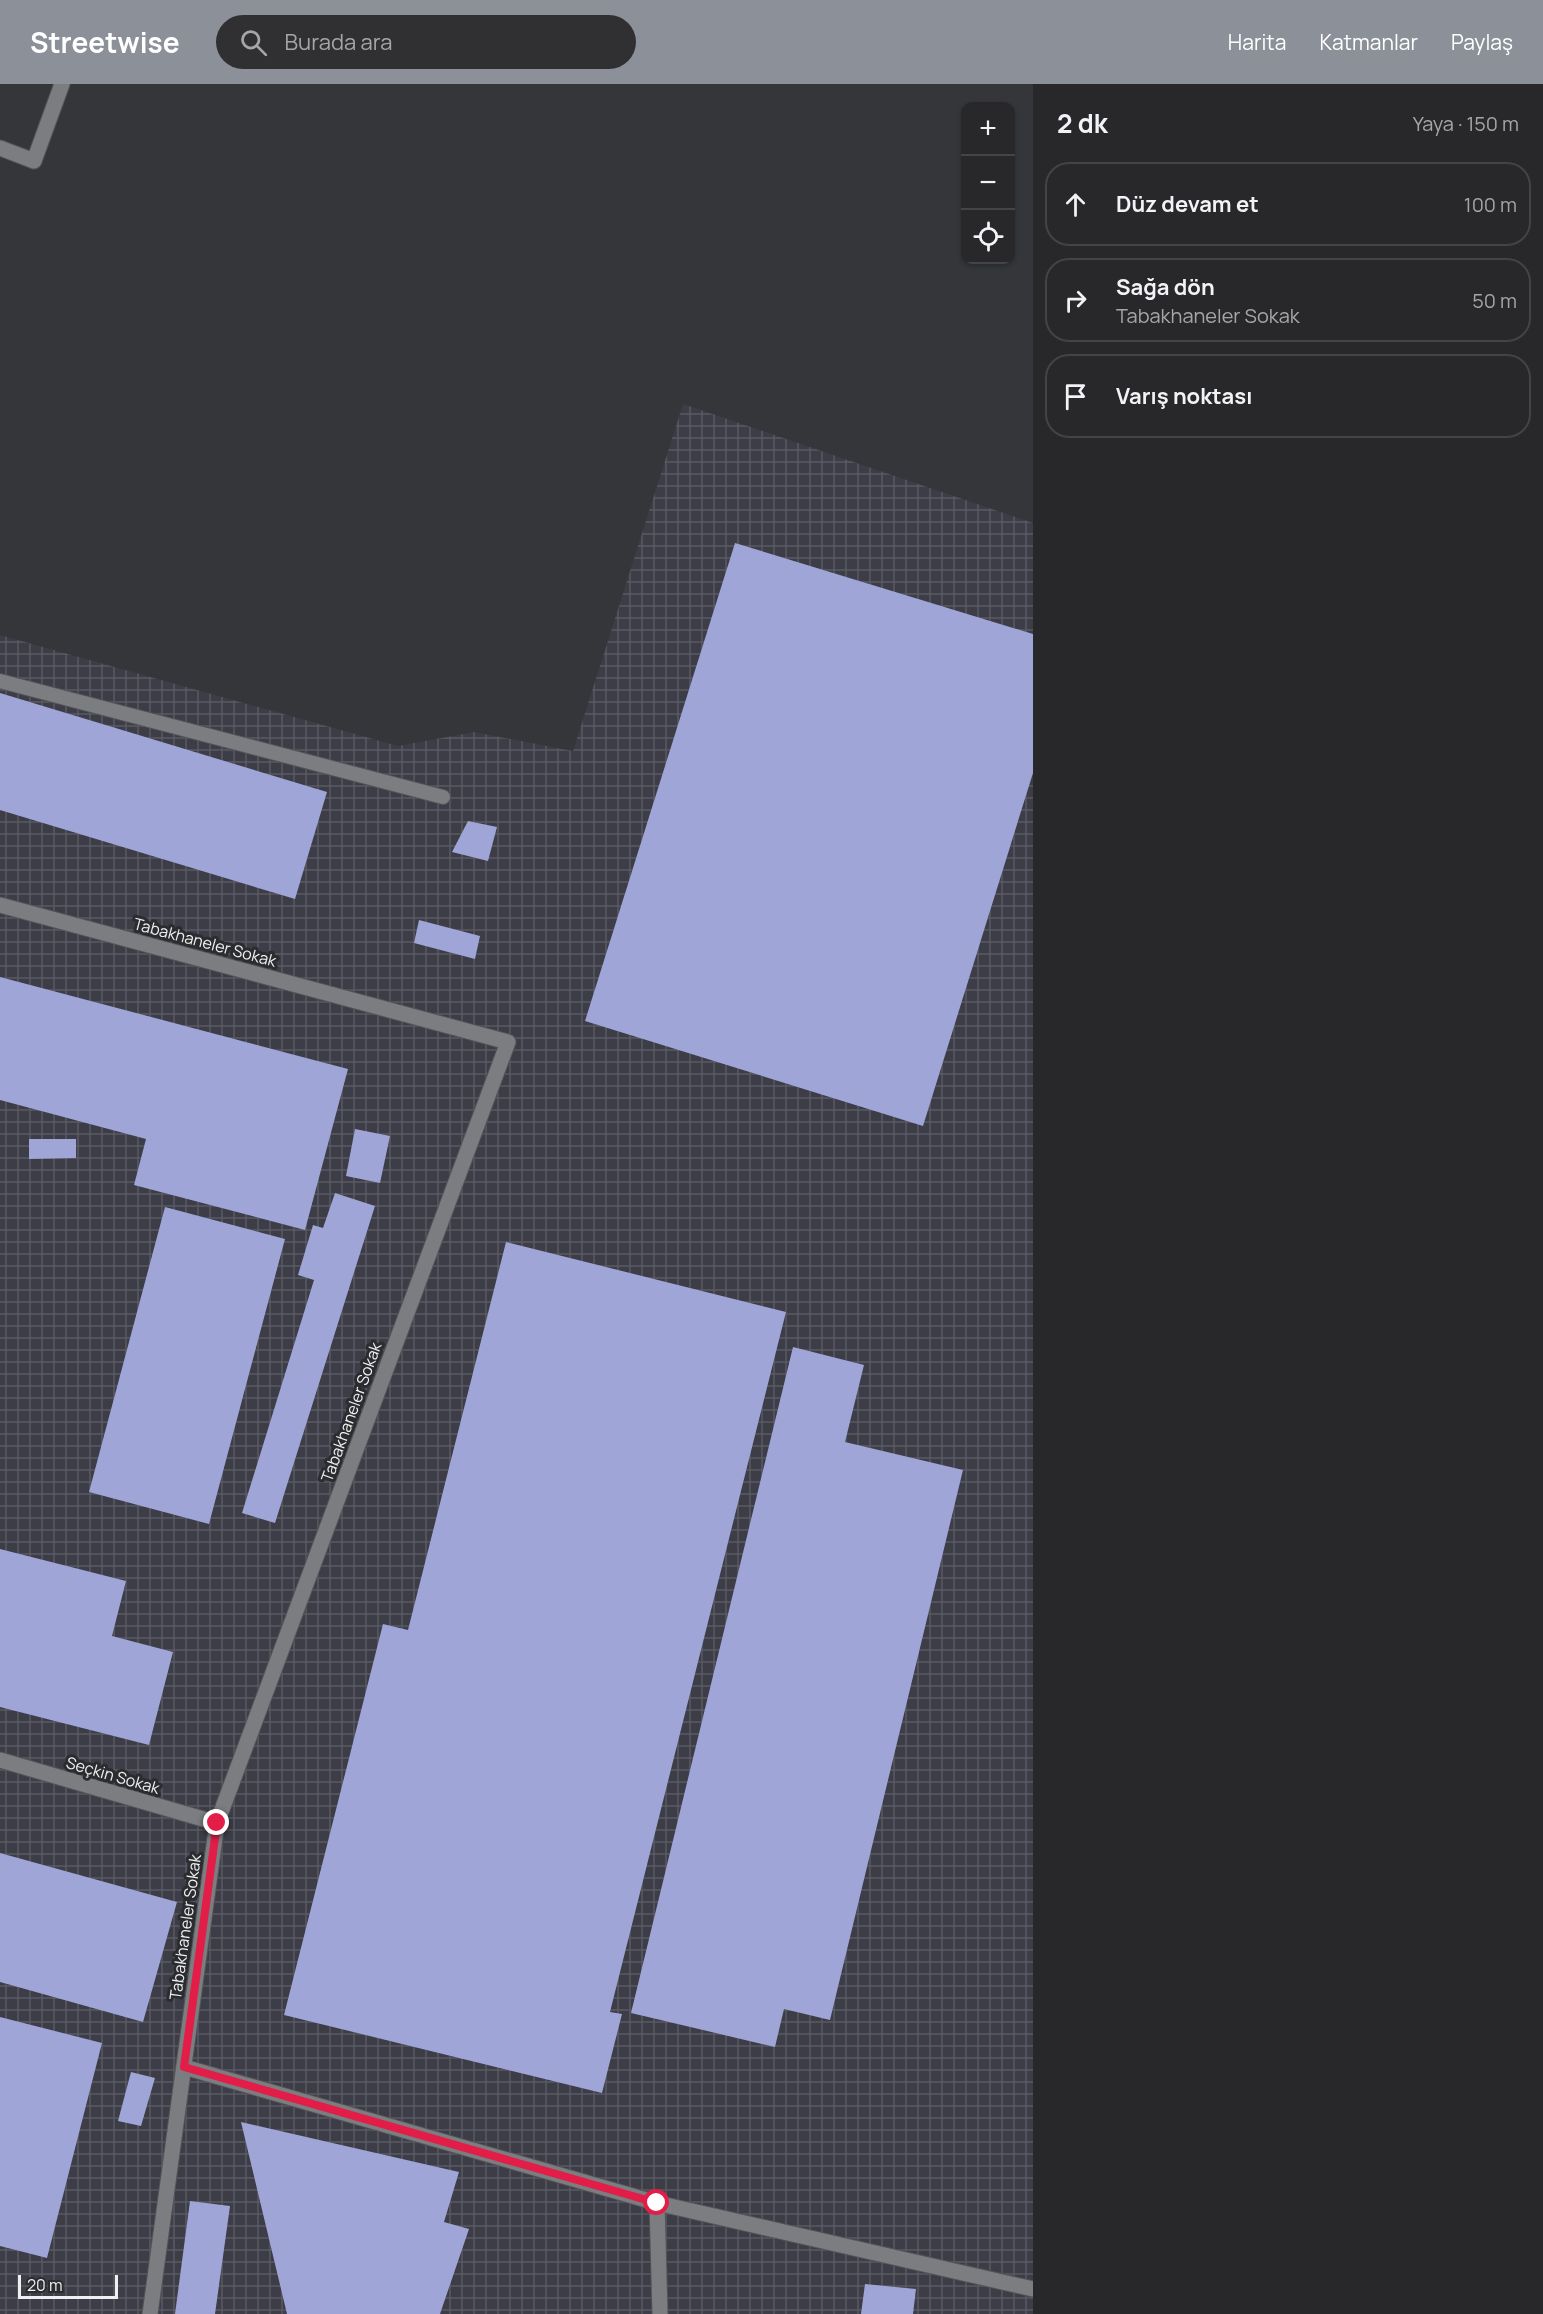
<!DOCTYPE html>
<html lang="tr">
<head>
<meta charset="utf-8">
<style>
  :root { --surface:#28282b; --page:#303033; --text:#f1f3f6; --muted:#a5a6a9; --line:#444447; --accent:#8c9099 }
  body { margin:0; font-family:Manrope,sans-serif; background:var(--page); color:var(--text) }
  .controls { position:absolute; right:18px; top:18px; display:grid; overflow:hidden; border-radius:12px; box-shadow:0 2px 4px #0004 }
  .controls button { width:54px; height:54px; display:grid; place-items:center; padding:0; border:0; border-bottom:2px solid var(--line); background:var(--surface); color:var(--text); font:30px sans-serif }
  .scale { position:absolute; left:18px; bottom:15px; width:100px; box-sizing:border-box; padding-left:6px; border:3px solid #eeeff1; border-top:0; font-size:16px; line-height:21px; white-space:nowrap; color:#eeeff1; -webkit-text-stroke:4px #2b2c2f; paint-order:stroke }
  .stop { position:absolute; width:18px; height:18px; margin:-14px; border:4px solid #e11d48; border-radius:50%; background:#fff }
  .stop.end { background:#e11d48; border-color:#fff; box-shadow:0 2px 6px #0008 }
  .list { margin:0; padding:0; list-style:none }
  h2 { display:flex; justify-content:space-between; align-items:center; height:78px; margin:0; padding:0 24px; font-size:26px }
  h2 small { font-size:20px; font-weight:400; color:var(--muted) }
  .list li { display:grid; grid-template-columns:39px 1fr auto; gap:18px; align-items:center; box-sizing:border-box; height:84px; margin:0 12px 12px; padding:0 12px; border:2px solid var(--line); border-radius:24px }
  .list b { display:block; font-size:22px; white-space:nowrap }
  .list p { margin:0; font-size:20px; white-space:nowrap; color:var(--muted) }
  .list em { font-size:20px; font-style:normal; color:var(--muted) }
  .icon { flex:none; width:33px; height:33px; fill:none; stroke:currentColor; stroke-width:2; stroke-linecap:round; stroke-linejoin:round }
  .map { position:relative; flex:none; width:1033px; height:2230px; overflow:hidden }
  header { display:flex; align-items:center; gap:36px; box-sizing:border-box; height:84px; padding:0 30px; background:var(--accent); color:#fff }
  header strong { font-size:28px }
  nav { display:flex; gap:33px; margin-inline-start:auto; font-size:21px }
  .search { width:420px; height:54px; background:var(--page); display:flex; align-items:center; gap:15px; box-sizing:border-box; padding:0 21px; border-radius:33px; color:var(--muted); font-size:22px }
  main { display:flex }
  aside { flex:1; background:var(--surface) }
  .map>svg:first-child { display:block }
  .industrial { fill:url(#industrial-grid) }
  .building { fill:#9fa5d7 }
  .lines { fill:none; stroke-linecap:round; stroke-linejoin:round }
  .lane-casing { stroke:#535457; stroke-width:16 }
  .street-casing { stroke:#535457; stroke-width:17 }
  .lane { stroke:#7c7d81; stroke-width:14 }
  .street { stroke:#7c7d81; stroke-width:15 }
  .route { stroke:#e11d48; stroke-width:8 }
  .labels { text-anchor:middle; stroke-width:6; stroke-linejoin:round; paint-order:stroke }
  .street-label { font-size:16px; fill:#eeeff1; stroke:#2b2c2f }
</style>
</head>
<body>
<header>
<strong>Streetwise</strong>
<div class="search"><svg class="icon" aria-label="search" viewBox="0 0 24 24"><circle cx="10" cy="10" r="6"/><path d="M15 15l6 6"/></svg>Burada ara</div>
<nav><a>Harita</a><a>Katmanlar</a><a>Paylaş</a></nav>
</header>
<main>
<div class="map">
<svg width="1033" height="2230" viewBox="0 0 1033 2230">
  <defs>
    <pattern id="industrial-grid" width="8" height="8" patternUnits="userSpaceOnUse" patternTransform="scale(1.5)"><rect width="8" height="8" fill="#3c3d47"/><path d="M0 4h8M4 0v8" fill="none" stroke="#585962"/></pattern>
  </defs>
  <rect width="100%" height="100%" fill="#353639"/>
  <polygon class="industrial" points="683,320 1033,439 1033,2230 0,2230 0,551 398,662 474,648 573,667"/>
  <g class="building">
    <polygon points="735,459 1033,550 1033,689 923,1042 585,937"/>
    <polygon points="0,609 327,708 295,815 0,726"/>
    <polygon points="468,737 497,743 488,777 452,768"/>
    <polygon points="419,836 480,852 475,875 414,859"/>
    <polygon points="0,893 348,985 305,1146 134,1101 146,1055 0,1016"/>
    <polygon points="355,1045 390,1052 380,1099 346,1092"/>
    <polygon points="29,1055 76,1055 76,1074 29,1075"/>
    <polygon points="335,1109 375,1122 275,1439 242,1429 314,1196 298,1191 313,1141 323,1144"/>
    <polygon points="165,1123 285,1155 209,1440 89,1408"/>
    <polygon points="506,1158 786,1228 610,1928 622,1930 602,2009 284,1931 383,1540 408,1546"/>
    <polygon points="793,1263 864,1281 845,1358 963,1386 830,1936 784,1925 775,1963 631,1929"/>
    <polygon points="0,1465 126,1497 112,1552 173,1568 149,1661 0,1623"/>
    <polygon points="0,1769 177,1818 143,1938 0,1898"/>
    <polygon points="0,1933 102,1959 47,2174 0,2162"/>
    <polygon points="131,1988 155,1994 141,2042 118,2037"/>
    <polygon points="241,2038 459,2088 444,2138 469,2145 440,2230 287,2230"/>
    <polygon points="190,2117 230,2122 215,2230 175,2230"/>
    <polygon points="865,2200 916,2205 913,2230 861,2230"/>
  </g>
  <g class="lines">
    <g class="lane-casing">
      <polyline id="lane" points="0,597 443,713"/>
    </g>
    <g class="street-casing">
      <g id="street">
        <polyline points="0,64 34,77 62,0"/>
        <polyline points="0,821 508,958 217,1739 150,2230"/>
        <polyline points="0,1676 217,1739"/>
        <polyline points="184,1983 657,2119 1033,2205"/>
        <polyline points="657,2119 660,2230"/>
      </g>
    </g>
    <use href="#lane" class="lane"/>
    <use href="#street" class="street"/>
  </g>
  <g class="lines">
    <polyline class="route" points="217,1739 184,1983 657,2119"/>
  </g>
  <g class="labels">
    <g class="street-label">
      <text transform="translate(205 858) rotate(15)" y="6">Tabakhaneler Sokak</text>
      <text transform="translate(351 1328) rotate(-70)" y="6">Tabakhaneler Sokak</text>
      <text transform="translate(113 1691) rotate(16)" y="6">Seçkin Sokak</text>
      <text transform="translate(185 1843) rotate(-82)" y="6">Tabakhaneler Sokak</text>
    </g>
  </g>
</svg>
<div class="controls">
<button>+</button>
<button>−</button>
<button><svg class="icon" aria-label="locate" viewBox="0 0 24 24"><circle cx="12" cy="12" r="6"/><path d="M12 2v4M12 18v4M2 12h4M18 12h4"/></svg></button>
</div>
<div class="scale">20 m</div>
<div class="stop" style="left:657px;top:2119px"></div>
<div class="stop end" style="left:217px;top:1739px"></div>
</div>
<aside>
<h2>2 dk<small>Yaya · 150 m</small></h2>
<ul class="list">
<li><svg class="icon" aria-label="ahead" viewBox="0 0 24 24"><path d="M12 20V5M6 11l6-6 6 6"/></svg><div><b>Düz devam et</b></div><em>100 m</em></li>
<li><svg class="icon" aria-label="right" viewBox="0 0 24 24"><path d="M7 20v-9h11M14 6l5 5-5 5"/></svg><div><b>Sağa dön</b><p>Tabakhaneler Sokak</p></div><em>50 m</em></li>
<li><svg class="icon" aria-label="arrive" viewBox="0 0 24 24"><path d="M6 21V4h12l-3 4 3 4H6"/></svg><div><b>Varış noktası</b></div></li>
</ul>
</aside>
</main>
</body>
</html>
